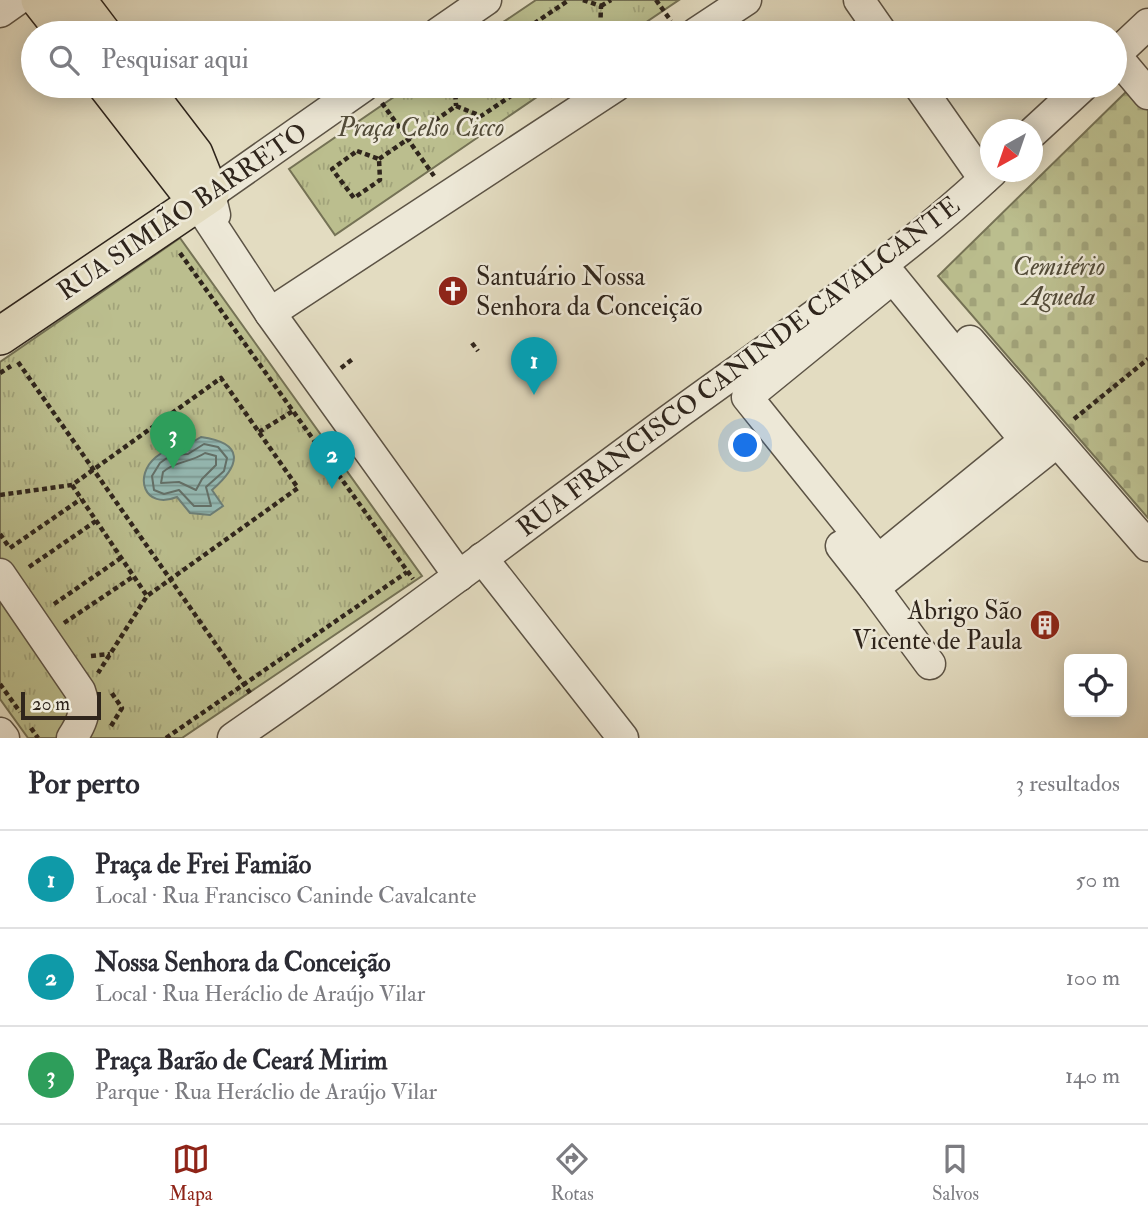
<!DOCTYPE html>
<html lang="pt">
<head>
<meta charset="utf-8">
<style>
  :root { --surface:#fff; --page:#f7f7f7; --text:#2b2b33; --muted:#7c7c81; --line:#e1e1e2; --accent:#8f2418 }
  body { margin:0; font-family:"IM FELL Double Pica",serif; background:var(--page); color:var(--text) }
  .controls { position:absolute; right:21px; bottom:21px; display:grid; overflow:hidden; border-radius:10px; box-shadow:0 4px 18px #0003 }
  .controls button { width:63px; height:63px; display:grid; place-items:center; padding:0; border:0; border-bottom:2px solid var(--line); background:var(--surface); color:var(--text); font:35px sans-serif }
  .compass { position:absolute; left:980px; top:119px; width:63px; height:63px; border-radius:50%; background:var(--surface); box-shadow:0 4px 18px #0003; rotate:220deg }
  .scale { position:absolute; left:21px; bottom:18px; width:80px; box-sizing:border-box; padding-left:7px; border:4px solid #2f251c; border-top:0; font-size:19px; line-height:24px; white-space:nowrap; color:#2f251c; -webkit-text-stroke:5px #ede8d7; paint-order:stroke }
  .you { position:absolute; left:746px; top:446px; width:24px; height:24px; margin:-18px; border:5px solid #fff; border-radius:50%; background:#1a73e8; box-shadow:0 0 0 10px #1a73e833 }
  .badge { display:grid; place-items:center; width:46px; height:46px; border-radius:50%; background:var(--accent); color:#fff; font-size:23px; font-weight:700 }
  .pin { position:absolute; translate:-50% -58px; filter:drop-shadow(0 2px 4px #0008) }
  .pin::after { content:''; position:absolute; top:37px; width:24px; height:21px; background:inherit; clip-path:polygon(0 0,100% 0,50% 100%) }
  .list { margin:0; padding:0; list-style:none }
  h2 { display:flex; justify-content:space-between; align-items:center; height:91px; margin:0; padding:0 28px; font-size:30px }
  h2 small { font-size:23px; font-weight:400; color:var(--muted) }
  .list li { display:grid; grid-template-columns:46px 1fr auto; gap:21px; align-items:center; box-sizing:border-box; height:98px; padding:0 28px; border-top:2px solid var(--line) }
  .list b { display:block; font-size:26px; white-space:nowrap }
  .list p { margin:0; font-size:23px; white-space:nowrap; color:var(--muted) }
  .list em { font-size:23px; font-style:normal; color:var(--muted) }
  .icon { flex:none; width:38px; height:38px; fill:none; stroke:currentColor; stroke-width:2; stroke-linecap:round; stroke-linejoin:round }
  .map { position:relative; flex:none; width:1148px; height:738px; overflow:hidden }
  .search { position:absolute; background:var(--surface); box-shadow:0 4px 18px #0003; left:21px; right:21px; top:21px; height:77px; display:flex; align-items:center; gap:18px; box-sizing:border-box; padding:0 24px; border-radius:38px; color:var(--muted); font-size:26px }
  .sheet { height:385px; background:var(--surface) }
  nav { display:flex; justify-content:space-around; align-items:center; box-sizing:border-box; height:98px; border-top:2px solid var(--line); background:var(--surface); font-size:19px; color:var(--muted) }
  nav a { display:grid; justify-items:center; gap:4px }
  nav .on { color:var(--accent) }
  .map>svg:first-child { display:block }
  .cemetery { fill:url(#cemetery-stones); stroke:#757255; stroke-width:2 }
  .park { fill:url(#park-tufts); stroke:#757255; stroke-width:2 }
  .water { fill:url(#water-rules); stroke:#6c7f78; stroke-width:2 }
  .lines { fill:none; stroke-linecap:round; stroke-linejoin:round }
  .shore { stroke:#627069; stroke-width:2 }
  .minor-casing { stroke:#5c5345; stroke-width:33 }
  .major-casing { stroke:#2f251c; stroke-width:40 }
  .path { stroke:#2f251c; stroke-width:4.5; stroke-dasharray:5 3.5; stroke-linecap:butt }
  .minor { stroke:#ede8d7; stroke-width:30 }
  .major { stroke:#e3dcc1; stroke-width:37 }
  .labels { text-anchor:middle; stroke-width:5; stroke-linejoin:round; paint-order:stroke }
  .park-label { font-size:26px; font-style:italic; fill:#524b38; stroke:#ede8d7 }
  .street-label { font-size:26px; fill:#2f251c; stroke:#ede8d7 }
  .poi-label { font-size:26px; fill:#2f251c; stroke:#ede8d7; text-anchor:start }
</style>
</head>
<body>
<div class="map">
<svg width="1148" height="738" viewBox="0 0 1148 738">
  <defs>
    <pattern id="cemetery-stones" width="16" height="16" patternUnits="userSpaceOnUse" patternTransform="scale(1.75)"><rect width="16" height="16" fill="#bbbe8e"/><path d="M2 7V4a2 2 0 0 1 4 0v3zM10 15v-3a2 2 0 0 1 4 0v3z" fill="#a1a37a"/></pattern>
    <pattern id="park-tufts" width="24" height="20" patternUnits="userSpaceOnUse" patternTransform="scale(1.75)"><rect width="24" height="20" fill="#bbbe8e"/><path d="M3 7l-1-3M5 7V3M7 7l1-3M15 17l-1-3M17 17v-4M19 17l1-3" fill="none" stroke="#a1a37a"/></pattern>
    <pattern id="water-rules" width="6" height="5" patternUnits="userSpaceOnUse" patternTransform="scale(1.75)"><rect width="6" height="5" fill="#95bbb6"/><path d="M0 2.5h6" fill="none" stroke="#7a9893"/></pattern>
  </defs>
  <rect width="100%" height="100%" fill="#e3dcc1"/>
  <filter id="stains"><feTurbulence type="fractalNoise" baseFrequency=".00286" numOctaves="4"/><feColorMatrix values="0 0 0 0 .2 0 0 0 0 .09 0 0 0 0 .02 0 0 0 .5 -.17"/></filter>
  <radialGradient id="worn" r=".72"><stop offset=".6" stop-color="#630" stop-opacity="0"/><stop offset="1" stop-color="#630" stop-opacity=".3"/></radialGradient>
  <polygon class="cemetery" points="1132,86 1148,105 1148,518 938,276"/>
  <g class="park">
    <polygon points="536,0 679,0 630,33 487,33"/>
    <polygon points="410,86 553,86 335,235 289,169"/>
    <polygon points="180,238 422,576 182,738 28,738 0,699 0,362"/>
  </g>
  <path class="water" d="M201 437C245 443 241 465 212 490L223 506 210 515 190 513 177 497C144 510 133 476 156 457 172 444 183 449 201 437Z"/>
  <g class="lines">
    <g class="shore">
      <polygon points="204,444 218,447 227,458 224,471 206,487 211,506 194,506 179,490 164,494 154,490 152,476 160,463 171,455 188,454"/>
      <path d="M205 453 216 456V465L202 479 196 490 179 482 161 483 163 472C175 461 190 463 205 453Z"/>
    </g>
    <g class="minor-casing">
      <g id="minor">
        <polyline points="859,0 882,33"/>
        <polyline points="0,12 17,0"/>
        <polyline points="438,33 486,0"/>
        <polyline points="696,33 746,0"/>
        <polyline points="1115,55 1148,94"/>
        <polyline points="1115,55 1148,24"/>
        <polyline points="919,86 984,179"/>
        <polyline points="1032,133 1083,86"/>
        <polyline points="197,202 270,313 459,576"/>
        <polyline points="215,215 210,194 364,86"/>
        <polygon points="893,278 1025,440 878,560 747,397"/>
        <polyline points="270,313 616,86"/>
        <polyline points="970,341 1148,546"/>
        <polyline points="841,546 874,588 1057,442"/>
        <polyline points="482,558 623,738"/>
        <path d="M0 574 80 691C87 711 83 721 72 738"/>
        <polyline points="874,588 930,664"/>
        <polyline points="0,733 4,738"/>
        <path d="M233 738C381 636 524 527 669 420 777 341 895 263 992 172"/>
      </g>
    </g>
    <g class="major-casing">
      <g id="major">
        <polyline points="40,0 66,33"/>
        <polyline points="77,0 102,33"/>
        <polyline points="107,86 197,202"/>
        <polyline points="0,336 210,194 194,154 142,86"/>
      </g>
    </g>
    <g class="path">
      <polyline points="583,0 601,6 600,33"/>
      <polyline points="656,0 671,21"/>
      <polyline points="601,6 611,0"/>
      <polyline points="502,22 510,33"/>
      <polyline points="520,33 569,0"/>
      <polyline points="455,86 456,106"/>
      <polyline points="546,86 553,97"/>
      <polyline points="382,103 434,176"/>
      <polyline points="456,106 481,116 526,86"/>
      <polygon points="357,151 379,159 380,180 354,198 332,169"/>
      <polyline points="379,159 456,106"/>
      <polyline points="180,253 413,579"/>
      <polyline points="472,343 478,351"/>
      <polyline points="18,362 250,693"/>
      <polyline points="341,368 354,358"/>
      <polyline points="0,373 11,366"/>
      <polyline points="1074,419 1148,359"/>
      <polyline points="259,432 293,411"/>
      <polyline points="72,485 147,596"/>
      <polyline points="0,495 72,485 221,378 298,488 147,596 98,673"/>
      <polyline points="0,534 9,547"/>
      <polyline points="10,548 81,499"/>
      <polyline points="29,567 96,521"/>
      <polyline points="54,604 121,558"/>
      <polyline points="64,623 134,576"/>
      <polyline points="91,656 110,654"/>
      <polyline points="0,684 20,712"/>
      <polyline points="111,726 122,708 111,692"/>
      <polyline points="31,728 38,738"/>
      <polyline points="166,738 407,572"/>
    </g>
    <use href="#minor" class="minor"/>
    <use href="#major" class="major"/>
  </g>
  <defs>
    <g id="church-disc" transform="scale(1.575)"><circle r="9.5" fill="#8f2418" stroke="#ede8d7"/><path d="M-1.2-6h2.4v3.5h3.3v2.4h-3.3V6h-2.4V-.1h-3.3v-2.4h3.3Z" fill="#fff"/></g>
    <g id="building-disc" transform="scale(1.575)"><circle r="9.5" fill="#8f2418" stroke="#ede8d7"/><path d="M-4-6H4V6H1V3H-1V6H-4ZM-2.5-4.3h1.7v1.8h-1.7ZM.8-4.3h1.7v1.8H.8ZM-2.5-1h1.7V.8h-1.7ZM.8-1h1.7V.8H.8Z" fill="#fff"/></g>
  </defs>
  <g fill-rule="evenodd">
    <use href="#church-disc" x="453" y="291"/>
    <use href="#building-disc" x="1045" y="625"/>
  </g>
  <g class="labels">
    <g class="park-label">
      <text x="421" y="136">Praça Celso Cicco</text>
      <text x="1059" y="275">Cemitério<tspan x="1059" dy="30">Agueda</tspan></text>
    </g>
    <g class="street-label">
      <text transform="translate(182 211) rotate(-34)" y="9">RUA SIMIÃO BARRETO</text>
      <text transform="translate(738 366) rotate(-37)" y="9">RUA FRANCISCO CANINDE CAVALCANTE</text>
    </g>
    <g class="poi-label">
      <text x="476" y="285">Santuário Nossa<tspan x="476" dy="30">Senhora da Conceição</tspan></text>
      <text x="1022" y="619" text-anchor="end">Abrigo São<tspan x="1022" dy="30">Vicente de Paula</tspan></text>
    </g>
  </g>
  <rect width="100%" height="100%" filter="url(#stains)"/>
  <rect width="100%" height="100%" fill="url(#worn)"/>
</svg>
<div class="controls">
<button><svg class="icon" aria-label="locate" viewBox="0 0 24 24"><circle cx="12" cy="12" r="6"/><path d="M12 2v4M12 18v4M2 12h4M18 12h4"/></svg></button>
</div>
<svg class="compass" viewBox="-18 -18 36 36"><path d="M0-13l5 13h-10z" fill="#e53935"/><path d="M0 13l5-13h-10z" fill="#7c7c81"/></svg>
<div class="scale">20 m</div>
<div class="you"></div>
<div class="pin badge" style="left:534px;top:395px;background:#0f9aa8">1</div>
<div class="pin badge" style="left:332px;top:489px;background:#0f9aa8">2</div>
<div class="pin badge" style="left:173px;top:469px;background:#2e9e5b">3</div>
<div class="search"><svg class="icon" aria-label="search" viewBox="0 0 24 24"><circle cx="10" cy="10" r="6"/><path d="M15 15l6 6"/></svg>Pesquisar aqui</div>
</div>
<section class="sheet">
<h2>Por perto<small>3 resultados</small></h2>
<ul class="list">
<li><span class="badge" style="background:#0f9aa8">1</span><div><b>Praça de Frei Famião</b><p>Local · Rua Francisco Caninde Cavalcante</p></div><em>50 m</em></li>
<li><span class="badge" style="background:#0f9aa8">2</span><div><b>Nossa Senhora da Conceição</b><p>Local · Rua Heráclio de Araújo Vilar</p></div><em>100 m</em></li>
<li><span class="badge" style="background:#2e9e5b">3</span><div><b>Praça Barão de Ceará Mirim</b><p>Parque · Rua Heráclio de Araújo Vilar</p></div><em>140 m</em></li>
</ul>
</section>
<nav>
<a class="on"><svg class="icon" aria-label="map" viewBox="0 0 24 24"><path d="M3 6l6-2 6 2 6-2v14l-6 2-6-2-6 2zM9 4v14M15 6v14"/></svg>Mapa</a>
<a><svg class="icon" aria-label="directions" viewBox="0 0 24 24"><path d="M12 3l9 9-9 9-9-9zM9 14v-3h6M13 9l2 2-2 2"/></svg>Rotas</a>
<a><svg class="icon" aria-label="saved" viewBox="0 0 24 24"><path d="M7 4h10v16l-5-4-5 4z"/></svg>Salvos</a>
</nav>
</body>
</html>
